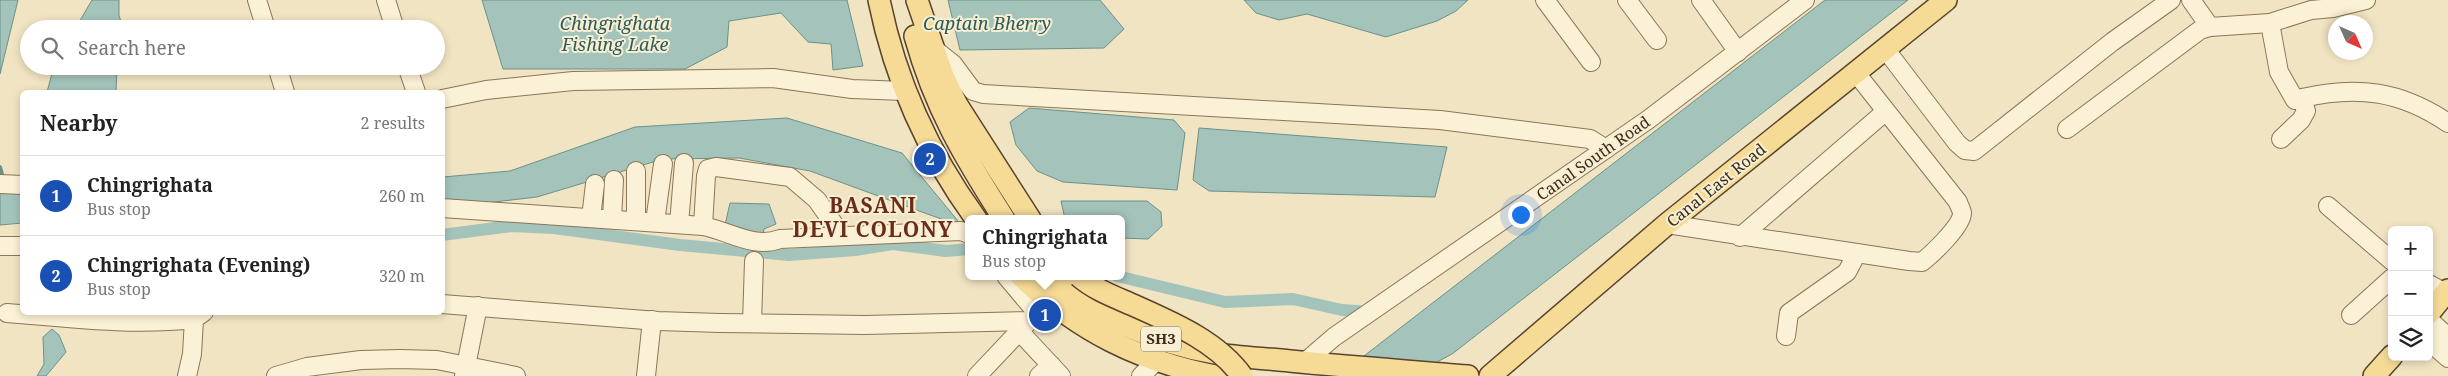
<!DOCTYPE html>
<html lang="en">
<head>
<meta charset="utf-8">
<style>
  :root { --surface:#fff; --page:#f2f2f2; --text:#222; --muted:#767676; --line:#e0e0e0; --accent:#9e2724 }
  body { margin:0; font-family:"Noto Serif",serif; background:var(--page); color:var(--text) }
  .controls { position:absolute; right:15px; bottom:15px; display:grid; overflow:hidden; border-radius:8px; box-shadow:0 2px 8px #0003 }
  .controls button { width:45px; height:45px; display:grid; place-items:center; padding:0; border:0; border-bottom:1px solid var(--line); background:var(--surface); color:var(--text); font:25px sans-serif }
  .compass { position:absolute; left:2328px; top:15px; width:45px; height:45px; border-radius:50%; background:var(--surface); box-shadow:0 2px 8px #0003; rotate:135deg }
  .you { position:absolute; left:1520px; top:214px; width:18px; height:18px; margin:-12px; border:4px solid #fff; border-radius:50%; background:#1a73e8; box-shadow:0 0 0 8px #1a73e833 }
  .badge { display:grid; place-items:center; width:32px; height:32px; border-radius:50%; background:var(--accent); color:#fff; font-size:16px; font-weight:700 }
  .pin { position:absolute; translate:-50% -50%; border:2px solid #fff; box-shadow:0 1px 5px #0006 }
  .popup { position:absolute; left:965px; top:215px; width:160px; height:65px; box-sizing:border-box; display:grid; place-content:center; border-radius:8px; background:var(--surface); filter:drop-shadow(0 1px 4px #0005); font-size:16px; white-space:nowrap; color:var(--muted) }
  .popup b { font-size:19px; color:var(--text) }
  .popup::after { content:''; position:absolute; left:50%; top:100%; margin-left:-10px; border:10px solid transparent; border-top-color:var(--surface) }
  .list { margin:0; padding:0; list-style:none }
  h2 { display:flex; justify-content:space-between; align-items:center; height:65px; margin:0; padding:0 20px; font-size:21px }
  h2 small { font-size:16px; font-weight:400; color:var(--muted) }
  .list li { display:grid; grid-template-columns:32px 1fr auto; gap:15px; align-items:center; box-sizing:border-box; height:80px; padding:0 20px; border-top:1px solid var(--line) }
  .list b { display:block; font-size:19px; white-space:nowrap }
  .list p { margin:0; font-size:16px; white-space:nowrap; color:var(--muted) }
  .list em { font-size:16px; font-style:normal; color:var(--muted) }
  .icon { flex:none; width:28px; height:28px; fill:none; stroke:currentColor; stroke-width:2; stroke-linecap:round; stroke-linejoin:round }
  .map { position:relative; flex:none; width:2448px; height:376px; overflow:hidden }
  .search { position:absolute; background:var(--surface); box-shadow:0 2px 8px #0003; left:20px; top:20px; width:425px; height:55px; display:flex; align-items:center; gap:12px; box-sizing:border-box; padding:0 18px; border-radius:28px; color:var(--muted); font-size:19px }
  .panel { position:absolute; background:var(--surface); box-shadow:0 2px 8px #0003; left:20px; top:90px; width:425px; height:225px; border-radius:8px }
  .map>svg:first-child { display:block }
  .water { fill:#a4c3bb; stroke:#6b9289 }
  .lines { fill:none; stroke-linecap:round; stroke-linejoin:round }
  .stream { stroke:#6b9289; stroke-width:4 }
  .canal { stroke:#a4c3bb; stroke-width:12 }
  .minor-casing { stroke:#8c7558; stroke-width:20 }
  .major-casing { stroke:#59432c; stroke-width:24 }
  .minor { stroke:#fbf1d6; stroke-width:18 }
  .major { stroke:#f6db97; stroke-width:21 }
  .major-bridge-casing { stroke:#59432c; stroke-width:24; stroke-linecap:butt }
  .major-bridge { stroke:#f6db97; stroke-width:21 }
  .labels { text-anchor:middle; stroke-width:4; stroke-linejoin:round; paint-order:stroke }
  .shield { fill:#f8eed2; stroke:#736653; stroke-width:1 }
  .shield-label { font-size:15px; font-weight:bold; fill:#3a2c1d }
  .street-label { font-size:16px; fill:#3a2c1d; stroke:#f8eed2 }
  .water-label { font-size:18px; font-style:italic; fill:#2b5b5a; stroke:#f8eed2 }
  .district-label { font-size:21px; font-weight:bold; letter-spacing:1px; fill:#6a2d1a; stroke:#f8eed2 }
</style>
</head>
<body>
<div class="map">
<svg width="2448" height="376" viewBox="0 0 2448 376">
  <rect width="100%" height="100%" fill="#f1e4c2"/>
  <g class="water">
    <polygon points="0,0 18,0 0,74"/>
    <polygon points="92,0 119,0 119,16 124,29 75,29"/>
    <polygon points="482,0 847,0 863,66 833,70 831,44 808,42 781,13 729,21 727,47 685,69 503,69"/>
    <polygon points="948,0 1100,0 1124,29 1104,48 960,50"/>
    <polygon points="1244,0 1468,0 1456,11 1437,21 1386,37 1307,14 1279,20 1256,13"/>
    <polygon points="1825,0 1908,0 1452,354 1411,376 1360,359"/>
    <polygon points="54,66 117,66 116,92 47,92"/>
    <polygon points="1029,108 1174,120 1185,133 1177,190 1063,182 1037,171 1016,145 1010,122"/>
    <polygon points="787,118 902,153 963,227 810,171 739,158 663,159 537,197 477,204 443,204 443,177 510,171 635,127"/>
    <polygon points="1199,128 1447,147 1435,197 1209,191 1193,180"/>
    <polygon points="22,192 22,223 0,225 0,193"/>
    <polygon points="1061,201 1147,201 1161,212 1162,226 1148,239 1121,238 1121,219 1065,219"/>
    <polygon points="730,203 769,204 776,224 764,229 762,241 725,225"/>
    <polygon points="52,329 59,335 66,352 46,376 37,376 44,364 43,337"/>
  </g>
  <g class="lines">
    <polyline class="stream" points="0,167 3,178"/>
    <g class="canal">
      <polyline points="442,235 511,226 554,228 680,245 789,255 855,250 893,244 946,251 969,249"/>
      <polyline points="1117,276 1225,302 1293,299 1342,310 1370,312"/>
    </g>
    <g class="minor-casing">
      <g id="minor">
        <polyline points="257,0 266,29"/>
        <polyline points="386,0 395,29"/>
        <polyline points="1545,0 1591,62"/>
        <polyline points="1627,0 1657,40"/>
        <polyline points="1701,0 1738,52"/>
        <polyline points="2191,0 2210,27"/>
        <polyline points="2270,23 2279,72 2295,100"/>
        <polyline points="933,48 953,64 973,91 983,94 1440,120 1590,139 1606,149"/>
        <polyline points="1886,50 1957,143 1965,150 1974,151 2112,42 2171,0"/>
        <polyline points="277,66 285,92"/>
        <polyline points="407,66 416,92"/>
        <polyline points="442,99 486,90 573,81 773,78 852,89 904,91"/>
        <polyline points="2067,129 2200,30 2210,27 2270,23 2311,10 2333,8 2366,0"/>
        <path d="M2281 139 2301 120 2306 111 2302 98C2357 85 2401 91 2448 123"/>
        <polyline points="0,184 22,185"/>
        <polyline points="2328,206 2392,261"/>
        <path d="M442 208 703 226C729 231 754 249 780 239L961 231 969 234"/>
        <polyline points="591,218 595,184"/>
        <polyline points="612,219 614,180"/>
        <polyline points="636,221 636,171"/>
        <polyline points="655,222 663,164"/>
        <polyline points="679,224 684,163"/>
        <path d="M1667 224 1909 261 1922 262C1932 254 1962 226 1962 213 1962 210 1959 206 1958 202L1856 73"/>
        <polyline points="703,226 706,176 708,169 716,167 790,177 817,200 842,236"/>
        <polyline points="1740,237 1885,112"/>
        <polyline points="0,246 22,246"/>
        <polyline points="1006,276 1037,313"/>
        <polyline points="2429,284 2445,293"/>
        <polyline points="442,304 658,321 720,323 865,325 1029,321 1047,301"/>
        <path d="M7 313C69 318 132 326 194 319"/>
        <polyline points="2351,315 2392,278"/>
        <polyline points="2429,320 2448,337"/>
        <polyline points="752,323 754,261"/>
        <polyline points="1020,332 1061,376"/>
        <polyline points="1786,336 1789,313 1847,272 1857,253"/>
        <polyline points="2429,341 2448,358"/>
        <polyline points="1305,362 1334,337 1649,119 1805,0"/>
        <polyline points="187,376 192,354 194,319 204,312"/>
        <polyline points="276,376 307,367 361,360 400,359 437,360 516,376"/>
        <polyline points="464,376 478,306"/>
        <polyline points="646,376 652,320"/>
        <polyline points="977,376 1029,321"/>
        <polyline points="1039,376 1051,365"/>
        <polyline points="1141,376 1155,362"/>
      </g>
    </g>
    <g class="major-casing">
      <g id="major">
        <path d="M879 0C895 79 928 153 976 219"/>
        <polyline points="917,0 943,76 957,105 1030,219"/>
        <path d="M915 36C935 108 964 156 1004 219"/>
        <path d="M1021 276C1078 331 1139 361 1216 376"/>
        <path d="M1051 276C1089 316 1162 344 1214 353 1239 358 1265 358 1290 361 1350 367 1409 371 1468 376"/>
        <polyline points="2429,313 2448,290"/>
        <polyline points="1490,376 1667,224 1946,0"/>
        <polyline points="2374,376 2392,356"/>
      </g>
    </g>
    <use href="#minor" class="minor"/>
    <use href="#major" class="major"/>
    <g class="major-bridge-casing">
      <path id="major-bridge" d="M1079 276C1095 290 1115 297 1133 305 1171 322 1217 341 1242 376"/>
    </g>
    <use href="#major-bridge" class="major-bridge"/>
  </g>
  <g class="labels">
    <rect class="shield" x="1141" y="326.5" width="40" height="25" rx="4"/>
    <g class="shield-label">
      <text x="1161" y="344">SH3</text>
    </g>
    <g class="street-label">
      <text transform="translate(1593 158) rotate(-35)" y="6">Canal South Road</text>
      <text transform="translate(1716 185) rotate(-39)" y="6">Canal East Road</text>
    </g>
    <g class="water-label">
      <text x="615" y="30">Chingrighata<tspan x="615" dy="21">Fishing Lake</tspan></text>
      <text x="987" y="30">Captain Bherry</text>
    </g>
    <g class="district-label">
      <text x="873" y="213">BASANI<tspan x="873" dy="24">DEVI COLONY</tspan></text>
    </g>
  </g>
</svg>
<div class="controls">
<button>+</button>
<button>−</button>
<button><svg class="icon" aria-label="layers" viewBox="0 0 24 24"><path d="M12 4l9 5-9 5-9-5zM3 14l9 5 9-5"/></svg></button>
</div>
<svg class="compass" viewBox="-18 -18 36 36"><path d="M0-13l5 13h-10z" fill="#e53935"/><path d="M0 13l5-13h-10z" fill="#767676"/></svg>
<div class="you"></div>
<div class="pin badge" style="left:1045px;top:315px;background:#1a4fb4">1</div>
<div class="popup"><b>Chingrighata</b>Bus stop</div>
<div class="pin badge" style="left:930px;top:159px;background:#1a4fb4">2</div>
<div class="search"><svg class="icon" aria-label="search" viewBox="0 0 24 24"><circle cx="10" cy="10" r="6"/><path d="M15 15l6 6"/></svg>Search here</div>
<section class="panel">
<h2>Nearby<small>2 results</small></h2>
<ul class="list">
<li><span class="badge" style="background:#1a4fb4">1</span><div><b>Chingrighata</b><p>Bus stop</p></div><em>260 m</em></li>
<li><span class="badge" style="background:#1a4fb4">2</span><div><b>Chingrighata (Evening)</b><p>Bus stop</p></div><em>320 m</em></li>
</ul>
</section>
</div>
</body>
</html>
